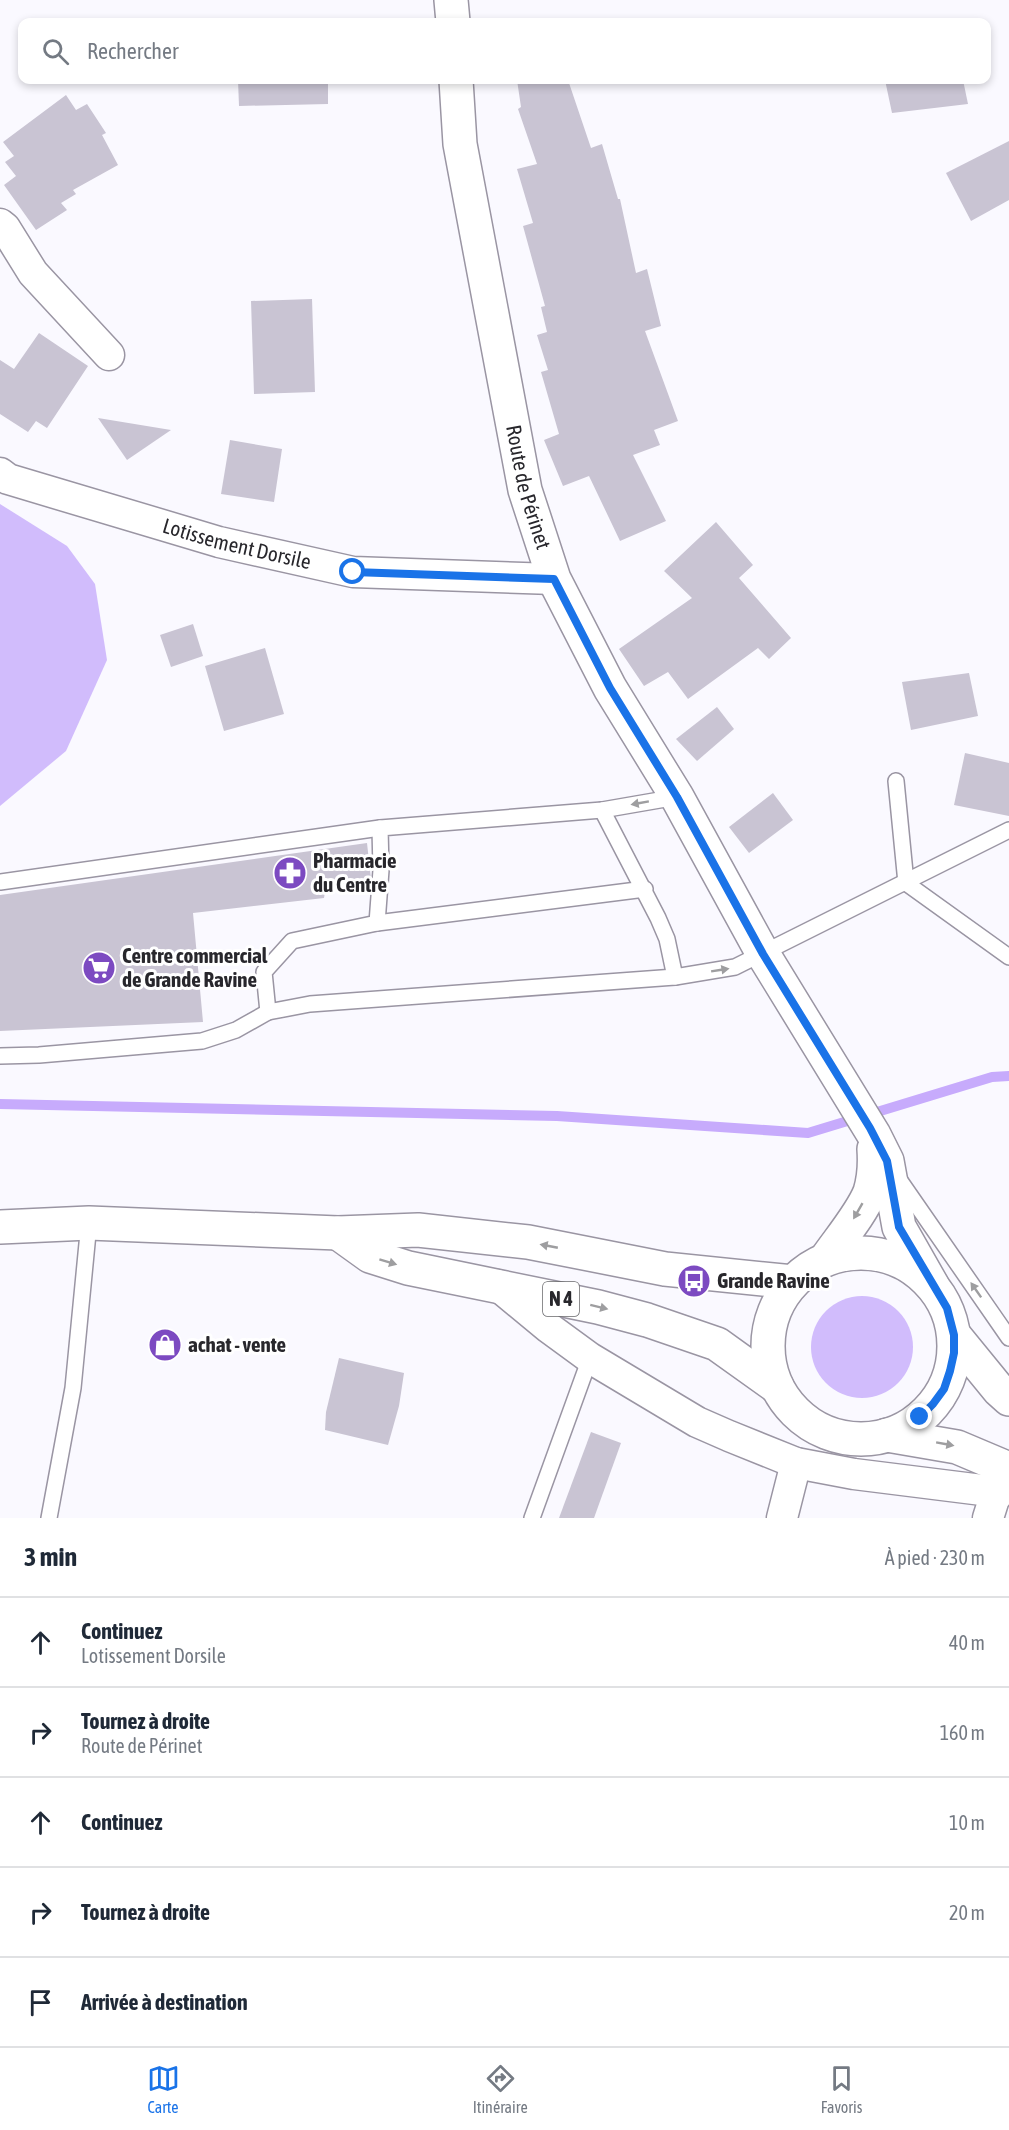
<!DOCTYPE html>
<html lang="fr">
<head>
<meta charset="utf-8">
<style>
  :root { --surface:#fff; --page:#f2f2f3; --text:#1f2937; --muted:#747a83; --line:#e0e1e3; --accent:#1a73e8 }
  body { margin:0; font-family:"Asap Condensed",sans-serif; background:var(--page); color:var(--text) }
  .stop { position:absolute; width:18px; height:18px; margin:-14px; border:4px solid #1a73e8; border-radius:50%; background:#fff }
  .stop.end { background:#1a73e8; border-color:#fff; box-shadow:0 2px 6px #0008 }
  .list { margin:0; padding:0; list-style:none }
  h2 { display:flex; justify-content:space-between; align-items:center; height:78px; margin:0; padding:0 24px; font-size:26px }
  h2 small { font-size:20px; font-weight:400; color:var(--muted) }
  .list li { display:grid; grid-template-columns:39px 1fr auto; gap:18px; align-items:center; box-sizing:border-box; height:90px; padding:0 24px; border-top:2px solid var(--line) }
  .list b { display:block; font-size:22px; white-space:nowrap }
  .list p { margin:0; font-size:20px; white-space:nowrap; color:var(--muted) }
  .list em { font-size:20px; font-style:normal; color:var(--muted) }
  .icon { flex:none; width:33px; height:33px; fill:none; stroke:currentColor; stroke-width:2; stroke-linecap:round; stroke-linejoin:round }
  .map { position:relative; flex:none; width:1009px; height:1518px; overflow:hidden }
  .search { position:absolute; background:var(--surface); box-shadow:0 3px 9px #0003; left:18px; right:18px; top:18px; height:66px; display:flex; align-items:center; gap:15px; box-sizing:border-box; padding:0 21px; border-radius:12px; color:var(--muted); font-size:22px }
  .sheet { height:528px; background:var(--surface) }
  nav { display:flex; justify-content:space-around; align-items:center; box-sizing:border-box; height:84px; border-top:2px solid var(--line); background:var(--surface); font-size:16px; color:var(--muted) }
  nav a { display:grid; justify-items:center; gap:3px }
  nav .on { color:var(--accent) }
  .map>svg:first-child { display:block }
  .green { fill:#d1bcfc }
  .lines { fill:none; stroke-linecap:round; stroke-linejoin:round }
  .stream { stroke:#c7abfc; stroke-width:10 }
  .building { fill:#c9c4d3 }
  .lane-casing { stroke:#9a95a3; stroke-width:18 }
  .street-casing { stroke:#9a95a3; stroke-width:33 }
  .secondary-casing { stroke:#9a95a3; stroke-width:36 }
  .primary-casing { stroke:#9a95a3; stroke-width:36 }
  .lane { stroke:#fff; stroke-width:15 }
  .street { stroke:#fff; stroke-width:30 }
  .secondary { stroke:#fff; stroke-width:33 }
  .primary { stroke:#fff; stroke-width:33 }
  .oneway { fill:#9e9ea0 }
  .route { stroke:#1a73e8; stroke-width:8 }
  .labels { text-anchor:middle; stroke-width:6; stroke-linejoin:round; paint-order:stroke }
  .shield { fill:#fff; stroke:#68686b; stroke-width:1.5 }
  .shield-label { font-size:20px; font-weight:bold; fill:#28272c }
  .street-label { font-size:21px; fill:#28272c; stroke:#fff }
  .poi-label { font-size:21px; font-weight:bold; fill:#28272c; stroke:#fff; text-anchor:start }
</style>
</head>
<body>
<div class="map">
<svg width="1009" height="1518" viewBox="0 0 1009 1518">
  <rect width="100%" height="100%" fill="#faf9ff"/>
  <g class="green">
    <polygon points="0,504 67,546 95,584 107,660 66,751 0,806"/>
    <circle cx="862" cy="1347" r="51"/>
  </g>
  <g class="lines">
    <polyline class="stream" points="0,1104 557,1116 808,1133 992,1077 1009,1076"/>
  </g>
  <g class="building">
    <polygon points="238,80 328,80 328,104 239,106"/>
    <polygon points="517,80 568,80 591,148 602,144 618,199 620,199 636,273 647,269 661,326 645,331 678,421 654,430 660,445 633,455 666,521 620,541 589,476 563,486 544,440 559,434 541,372 548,370 537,335 547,332 541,307 545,306 523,226 533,223 517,169 537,164 518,109 521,107"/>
    <polygon points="885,80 963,80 968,104 892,113"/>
    <polygon points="66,95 76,110 87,104 106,133 102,135 118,165 73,190 76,194 61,203 67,210 36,230 4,185 16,176 5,162 14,156 3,142"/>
    <polygon points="1009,141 1009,200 971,221 946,173"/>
    <polygon points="312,299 315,392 254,394 251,301"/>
    <polygon points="39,333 88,366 47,428 36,421 28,432 0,414 0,360 14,369"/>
    <polygon points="98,418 171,430 127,460"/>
    <polygon points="230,440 282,449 274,502 221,494"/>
    <polygon points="716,522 753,565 739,578 791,638 769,659 758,648 688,699 668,672 644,686 619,649 692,598 664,571"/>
    <polygon points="193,624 203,656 171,667 160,635"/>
    <polygon points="265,648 284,714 224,731 205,666"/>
    <polygon points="969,673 978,716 911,730 902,682"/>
    <polygon points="717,707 734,729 697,761 676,739"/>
    <polygon points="965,753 1009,763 1009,816 954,805"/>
    <polygon points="773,793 793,820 749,853 729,827"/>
    <polygon points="367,843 371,879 326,886 324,898 193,913 203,1022 0,1031 0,895"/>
    <polygon points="339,1358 404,1373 399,1406 388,1445 325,1430 326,1412"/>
    <polygon points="591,1432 621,1443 594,1518 559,1518"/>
  </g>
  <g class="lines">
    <g class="lane-casing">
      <g id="lane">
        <polyline points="896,781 906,883 1009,957"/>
        <polyline points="677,797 602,810 380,828 381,870 377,923 292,941 264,972 268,1012 310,1004 675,977 735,967 1009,830"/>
        <polyline points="602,810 658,918 667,939 675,977"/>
        <polyline points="0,882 380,828"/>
        <polyline points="377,923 645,889"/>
        <polyline points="0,1056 39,1055 202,1041 236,1030 268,1012"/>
        <polyline points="898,1178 1009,1338"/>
        <polyline points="49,1518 73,1388 89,1223"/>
        <polyline points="532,1518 590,1358"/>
      </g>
    </g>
    <g class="street-casing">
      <g id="street">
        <polyline points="0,224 5,228 33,273 109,355"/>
        <path id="s1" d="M0 473 8 479 219 542 353 572 554 579"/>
        <polyline points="497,1285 549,1328 590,1358 697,1422 729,1436 796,1463 854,1474 998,1492"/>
        <polyline points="782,1518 796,1463"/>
        <polyline points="988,1518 994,1499 1009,1480"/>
      </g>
    </g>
    <g class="secondary-casing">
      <g id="secondary">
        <polyline points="451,0 453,22"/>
        <path id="s2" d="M456 80 460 144 525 490 554 579 610 688 677 797 763 954 874 1135 887 1161 899 1227 932 1285"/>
        <path d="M826 1259C839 1240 862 1213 870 1192 874 1179 875 1163 874 1149"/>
      </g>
    </g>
    <g class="primary-casing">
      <g id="primary">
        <polyline points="0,1227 89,1223 338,1233 418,1230 528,1242 665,1269 793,1282"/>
        <polyline points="338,1233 370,1256 408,1268 598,1307 647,1320 717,1344 777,1387"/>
        <circle cx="861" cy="1346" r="93"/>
        <polyline points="954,1335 999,1390 1009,1399"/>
        <polyline points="887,1435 957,1447 1009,1469"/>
      </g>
    </g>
    <use href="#lane" class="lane"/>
    <use href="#street" class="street"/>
    <use href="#secondary" class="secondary"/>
    <use href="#primary" class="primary"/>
  </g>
  <defs><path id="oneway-solid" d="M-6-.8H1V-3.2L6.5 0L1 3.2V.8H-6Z" transform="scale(1.5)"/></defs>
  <g class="oneway">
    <use href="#oneway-solid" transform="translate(640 803) rotate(170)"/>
    <use href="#oneway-solid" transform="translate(720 970) rotate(-9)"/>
    <use href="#oneway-solid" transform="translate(858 1211) rotate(120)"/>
    <use href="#oneway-solid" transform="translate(549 1246) rotate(-169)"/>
    <use href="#oneway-solid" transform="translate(388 1262) rotate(17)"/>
    <use href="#oneway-solid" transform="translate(976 1290) rotate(-125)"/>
    <use href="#oneway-solid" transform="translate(599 1307) rotate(14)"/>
    <use href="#oneway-solid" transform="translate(945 1444) rotate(10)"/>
  </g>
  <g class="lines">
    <polyline class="route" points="353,572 554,579 610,688 677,797 763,954 870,1128 887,1161 899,1227 947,1308 954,1335 954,1353 950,1371 944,1389 933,1404 920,1417"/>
  </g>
  <defs>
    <g id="pharmacy-disc" transform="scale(1.725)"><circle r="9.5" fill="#7c4ac1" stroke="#fff"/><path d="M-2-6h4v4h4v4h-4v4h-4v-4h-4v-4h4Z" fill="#fff"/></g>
    <g id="supermarket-disc" transform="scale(1.725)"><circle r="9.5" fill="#7c4ac1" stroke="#fff"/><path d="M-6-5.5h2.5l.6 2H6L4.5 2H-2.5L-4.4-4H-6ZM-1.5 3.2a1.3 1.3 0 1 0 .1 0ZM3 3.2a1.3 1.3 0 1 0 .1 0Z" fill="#fff"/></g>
    <g id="bus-disc" transform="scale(1.725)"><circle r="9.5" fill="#7c4ac1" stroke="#fff"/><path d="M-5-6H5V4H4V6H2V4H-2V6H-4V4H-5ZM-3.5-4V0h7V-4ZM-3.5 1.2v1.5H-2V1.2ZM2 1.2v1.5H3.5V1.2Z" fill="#fff"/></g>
    <g id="shop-disc" transform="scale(1.725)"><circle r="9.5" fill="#7c4ac1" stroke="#fff"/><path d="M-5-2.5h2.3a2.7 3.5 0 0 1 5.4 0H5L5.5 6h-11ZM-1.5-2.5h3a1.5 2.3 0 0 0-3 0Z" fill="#fff"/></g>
  </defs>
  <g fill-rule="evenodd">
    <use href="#pharmacy-disc" x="290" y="873"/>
    <use href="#supermarket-disc" x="99" y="968"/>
    <use href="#bus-disc" x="694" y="1281"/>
    <use href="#shop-disc" x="165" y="1345"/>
  </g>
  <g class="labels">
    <rect class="shield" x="543" y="1282" width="36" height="34" rx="4.5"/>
    <g class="shield-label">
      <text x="561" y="1306">N 4</text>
    </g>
    <g class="street-label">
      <text dy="7" stroke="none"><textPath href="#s2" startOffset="414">Route de Périnet</textPath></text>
      <text dy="7" stroke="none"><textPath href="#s1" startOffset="248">Lotissement Dorsile</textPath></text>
    </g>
    <g class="poi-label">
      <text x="313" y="868">Pharmacie<tspan x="313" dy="24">du Centre</tspan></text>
      <text x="122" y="963">Centre commercial<tspan x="122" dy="24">de Grande Ravine</tspan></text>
      <text x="717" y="1288">Grande Ravine</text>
      <text x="188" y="1352">achat - vente</text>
    </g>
  </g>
</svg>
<div class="stop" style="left:353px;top:572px"></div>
<div class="stop end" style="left:920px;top:1417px"></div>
<div class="search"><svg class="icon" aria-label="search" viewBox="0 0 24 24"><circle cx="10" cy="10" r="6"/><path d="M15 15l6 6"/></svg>Rechercher</div>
</div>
<section class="sheet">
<h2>3 min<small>À pied · 230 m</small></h2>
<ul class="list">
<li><svg class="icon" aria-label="ahead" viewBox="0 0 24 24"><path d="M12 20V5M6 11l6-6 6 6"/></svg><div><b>Continuez</b><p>Lotissement Dorsile</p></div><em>40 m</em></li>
<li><svg class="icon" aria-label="right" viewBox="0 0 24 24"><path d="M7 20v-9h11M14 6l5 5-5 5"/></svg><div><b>Tournez à droite</b><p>Route de Périnet</p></div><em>160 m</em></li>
<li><svg class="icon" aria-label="ahead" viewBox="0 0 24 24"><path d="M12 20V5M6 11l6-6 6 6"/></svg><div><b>Continuez</b></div><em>10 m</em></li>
<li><svg class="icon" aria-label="right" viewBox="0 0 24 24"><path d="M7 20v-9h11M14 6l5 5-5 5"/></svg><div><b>Tournez à droite</b></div><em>20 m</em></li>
<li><svg class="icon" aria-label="arrive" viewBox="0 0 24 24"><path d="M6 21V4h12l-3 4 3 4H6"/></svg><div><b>Arrivée à destination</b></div></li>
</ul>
</section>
<nav>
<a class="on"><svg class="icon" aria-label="map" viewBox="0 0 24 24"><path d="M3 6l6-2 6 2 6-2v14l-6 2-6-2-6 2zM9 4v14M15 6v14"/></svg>Carte</a>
<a><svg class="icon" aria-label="directions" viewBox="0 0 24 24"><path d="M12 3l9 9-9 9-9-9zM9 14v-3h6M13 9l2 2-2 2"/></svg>Itinéraire</a>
<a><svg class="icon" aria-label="saved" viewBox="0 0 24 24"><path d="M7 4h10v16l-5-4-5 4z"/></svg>Favoris</a>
</nav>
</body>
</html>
